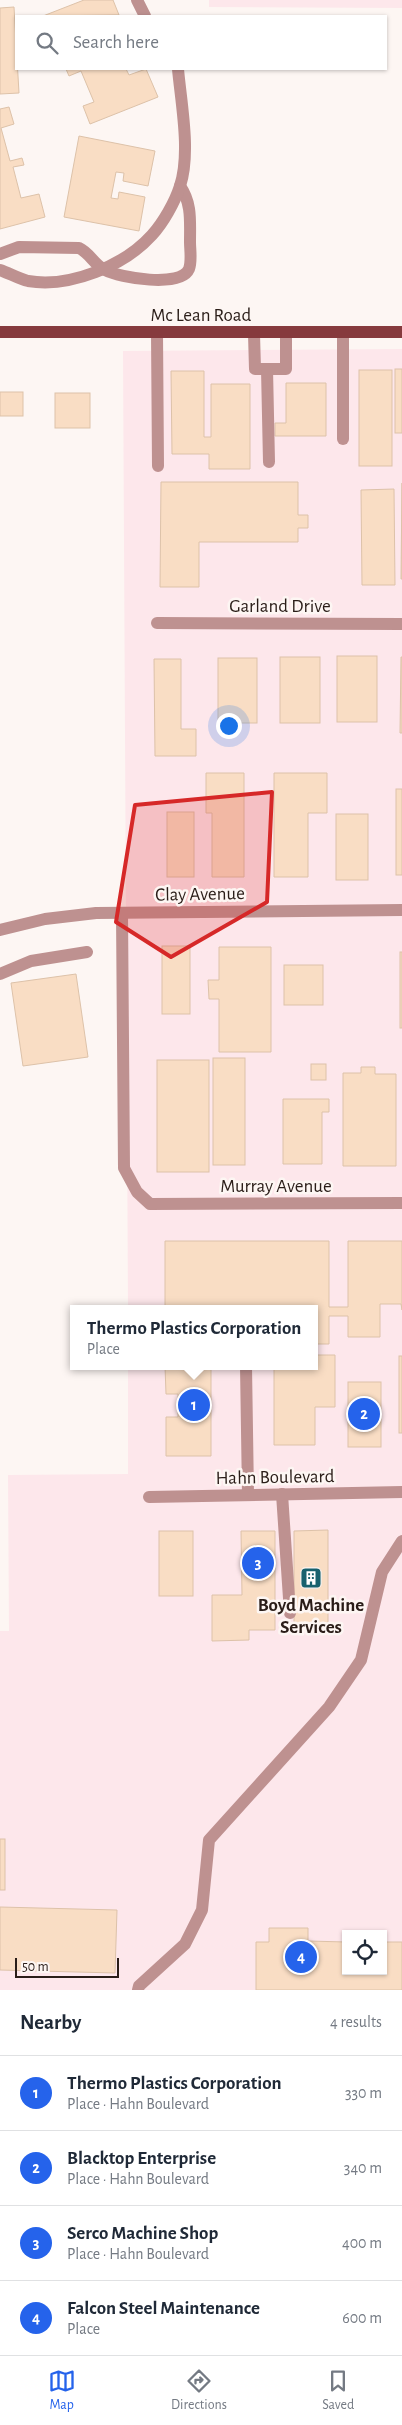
<!DOCTYPE html>
<html lang="en">
<head>
<meta charset="utf-8">
<style>
  :root { --surface:#fff; --page:#f6f6f7; --text:#1f2937; --muted:#747a83; --line:#e0e1e3; --accent:#2563eb }
  body { margin:0; font-family:"Alegreya Sans",sans-serif; background:var(--page); color:var(--text) }
  .controls { position:absolute; right:15px; bottom:15px; display:grid; overflow:hidden; border-radius:0px; box-shadow:0 1px 4px #0004 }
  .controls button { width:45px; height:45px; display:grid; place-items:center; padding:0; border:0; border-bottom:1px solid var(--line); background:var(--surface); color:var(--text); font:25px sans-serif }
  .scale { position:absolute; left:15px; bottom:12px; width:104px; box-sizing:border-box; padding-left:5px; border:2px solid #2a1d18; border-top:0; font-size:14px; line-height:18px; white-space:nowrap; color:#2a1d18; -webkit-text-stroke:4px #fdf6f3; paint-order:stroke }
  .you { position:absolute; left:228px; top:725px; width:18px; height:18px; margin:-12px; border:4px solid #fff; border-radius:50%; background:#1a73e8; box-shadow:0 0 0 8px #1a73e833 }
  .badge { display:grid; place-items:center; width:32px; height:32px; border-radius:50%; background:var(--accent); color:#fff; font-size:16px; font-weight:700 }
  .pin { position:absolute; translate:-50% -50%; border:2px solid #fff; box-shadow:0 1px 5px #0006 }
  .popup { position:absolute; left:70px; top:1305px; width:248px; height:65px; box-sizing:border-box; display:grid; place-content:center; border-radius:0px; background:var(--surface); filter:drop-shadow(0 1px 4px #0005); font-size:16px; white-space:nowrap; color:var(--muted) }
  .popup b { font-size:19px; color:var(--text) }
  .popup::after { content:''; position:absolute; left:50%; top:100%; margin-left:-10px; border:10px solid transparent; border-top-color:var(--surface) }
  .list { margin:0; padding:0; list-style:none }
  h2 { display:flex; justify-content:space-between; align-items:center; height:65px; margin:0; padding:0 20px; font-size:21px }
  h2 small { font-size:16px; font-weight:400; color:var(--muted) }
  .list li { display:grid; grid-template-columns:32px 1fr auto; gap:15px; align-items:center; box-sizing:border-box; height:75px; padding:0 20px; border-top:1px solid var(--line) }
  .list b { display:block; font-size:19px; white-space:nowrap }
  .list p { margin:0; font-size:16px; white-space:nowrap; color:var(--muted) }
  .list em { font-size:16px; font-style:normal; color:var(--muted) }
  .icon { flex:none; width:28px; height:28px; fill:none; stroke:currentColor; stroke-width:2; stroke-linecap:round; stroke-linejoin:round }
  .map { position:relative; flex:none; width:402px; height:1990px; overflow:hidden }
  .search { position:absolute; background:var(--surface); box-shadow:0 1px 4px #0004; left:15px; right:15px; top:15px; height:55px; display:flex; align-items:center; gap:12px; box-sizing:border-box; padding:0 18px; border-radius:0px; color:var(--muted); font-size:19px }
  .sheet { height:365px; background:var(--surface) }
  nav { display:flex; justify-content:space-around; align-items:center; box-sizing:border-box; height:70px; border-top:1px solid var(--line); background:var(--surface); font-size:14px; color:var(--muted) }
  nav a { display:grid; justify-items:center; gap:2px }
  nav .on { color:var(--accent) }
  .map>svg:first-child { display:block }
  .industrial { fill:#fde7eb; fill-rule:evenodd }
  .building { fill:#f9ddc4; stroke:#ddc2a9 }
  .lines { fill:none; stroke-linecap:round; stroke-linejoin:round }
  .minor { stroke:#be9190; stroke-width:12 }
  .major { stroke:#863a3d; stroke-width:12 }
  .marked { fill:#d62828; fill-opacity:0.2; stroke:#d62828; stroke-width:4; stroke-linejoin:round }
  .labels { text-anchor:middle; stroke-width:5; stroke-linejoin:round; paint-order:stroke }
  .street-label { font-size:19px; fill:#2a1d18; stroke:#fdf6f3 }
  .poi-label { font-size:19px; font-weight:bold; fill:#2a1d18; stroke:#fdf6f3 }
</style>
</head>
<body>
<div class="map">
<svg width="402" height="1990" viewBox="0 0 402 1990">
  <rect width="100%" height="100%" fill="#fdf6f3"/>
  <g class="industrial">
    <polygon points="209,0 402,0 402,8 209,7"/>
    <path d="M402 349V1990H0V1631H9L8 1475 128 1474V1366H314V1309H128L123 351ZM346 1934H383V1971H346Z"/>
  </g>
  <g class="building">
    <polygon points="84,0 113,0 119,15 43,16"/>
    <polygon points="14,7 19,93 0,94 0,8"/>
    <polygon points="66,69 126,69 129,75 146,69 158,97 90,124 83,106 94,102 81,71 69,76"/>
    <polygon points="9,107 14,124 1,128 10,161 22,158 24,165 13,167 21,198 39,194 45,217 0,229 0,109"/>
    <polygon points="79,136 155,151 148,186 123,181 124,173 116,172 111,198 118,199 119,192 145,197 139,231 64,217"/>
    <rect x="395" y="369" width="7" height="64"/>
    <rect x="359" y="370" width="33" height="96"/>
    <polygon points="171,371 204,371 204,437 211,437 211,384 250,384 250,469 209,469 209,454 172,454"/>
    <polygon points="286,383 326,383 326,436 275,436 275,423 286,423"/>
    <rect x="0" y="392" width="23" height="24"/>
    <rect x="55" y="393" width="35" height="35"/>
    <polygon points="161,482 298,482 298,515 308,515 308,528 298,528 298,542 199,542 199,587 160,587"/>
    <polygon points="402,483 402,579 401,579"/>
    <polygon points="394,489 395,585 362,585 361,490"/>
    <rect x="337" y="656" width="40" height="66"/>
    <rect x="280" y="657" width="40" height="66"/>
    <polygon points="401,657 402,657 402,733 400,733"/>
    <rect x="218" y="658" width="39" height="65"/>
    <polygon points="154,659 181,659 181,729 196,729 196,756 155,756"/>
    <polygon points="206,773 244,773 244,877 212,877 212,813 206,813"/>
    <polygon points="274,773 327,773 327,813 308,813 308,877 274,877"/>
    <rect x="396" y="789" width="6" height="86"/>
    <rect x="167" y="812" width="27" height="65"/>
    <rect x="336" y="814" width="32" height="66"/>
    <rect x="162" y="946" width="28" height="68"/>
    <polygon points="219,947 271,947 271,1052 219,1052 219,999 209,999 208,980 219,980"/>
    <rect x="400" y="952" width="2" height="76"/>
    <rect x="284" y="965" width="39" height="40"/>
    <polygon points="76,974 88,1057 23,1066 11,983"/>
    <rect x="213" y="1058" width="32" height="107"/>
    <rect x="157" y="1060" width="52" height="112"/>
    <rect x="311" y="1064" width="15" height="16"/>
    <polygon points="361,1067 375,1067 375,1074 396,1074 396,1166 343,1166 343,1073 361,1073"/>
    <polygon points="283,1099 329,1099 329,1112 322,1112 322,1164 283,1164"/>
    <polygon points="165,1241 329,1241 329,1307 348,1307 348,1241 402,1241 402,1310 401,1304 380,1304 380,1337 348,1337 348,1316 329,1316 329,1344 314,1344 314,1309 165,1309"/>
    <polygon points="314,1355 335,1355 335,1407 315,1407 315,1445 274,1445 274,1366 314,1366"/>
    <rect x="399" y="1356" width="3" height="77"/>
    <polygon points="165,1366 211,1366 211,1456 166,1456 166,1417 178,1417 178,1394 166,1394"/>
    <rect x="348" y="1382" width="33" height="65"/>
    <polygon points="328,1530 328,1626 294,1626 294,1531"/>
    <rect x="159" y="1531" width="34" height="65"/>
    <polygon points="241,1531 275,1531 275,1630 249,1630 249,1640 212,1641 212,1595 242,1595"/>
    <rect x="0" y="1839" width="5" height="51"/>
    <polygon points="0,1907 117,1910 115,1973 0,1970"/>
    <polygon points="269,1928 308,1928 308,1941 346,1942 346,1971 383,1971 383,1942 402,1942 402,1990 256,1990 256,1942 269,1942"/>
  </g>
  <g class="lines">
    <g class="minor">
      <polyline points="137,0 145,16"/>
      <path d="M0 254 19 247 79 248C90 253 94 265 105 270 120 278 181 288 189 269 192 261 190 250 190 242 190 221 192 203 180 186"/>
      <path d="M0 270C9 273 19 279 28 281 70 288 124 266 152 235 163 223 175 202 180 186 191 153 181 103 178 69"/>
      <polyline points="157,333 158,466"/>
      <polyline points="343,333 343,439"/>
      <polyline points="254,334 255,369 286,369 286,334"/>
      <polyline points="267,369 269,462"/>
      <polyline points="157,623 402,624"/>
      <polyline points="122,913 124,1168 137,1192 150,1204 402,1203"/>
      <polyline points="0,930 45,919 96,913 402,910"/>
      <polyline points="0,974 31,961 87,952"/>
      <polyline points="246,1366 248,1495"/>
      <polyline points="282,1494 290,1613"/>
      <polyline points="149,1497 402,1492"/>
      <polyline points="138,1990 139,1986 185,1944 202,1910 209,1840 329,1707 361,1660 382,1572 402,1541"/>
    </g>
    <polyline class="major" points="0,332 402,332"/>
  </g>
  <path class="marked" d="M272 792 267 902 171 957 116 922 135 805Z"/>
  <defs>
    <g id="building-square" transform="scale(1.125)"><rect x="-9" y="-9" width="18" height="18" rx="4" fill="#17616e" stroke="#fdf6f3"/><path d="M-4-6H4V6H1V3H-1V6H-4ZM-2.5-4.3h1.7v1.8h-1.7ZM.8-4.3h1.7v1.8H.8ZM-2.5-1h1.7V.8h-1.7ZM.8-1h1.7V.8H.8Z" fill="#fff"/></g>
  </defs>
  <g fill-rule="evenodd">
    <use href="#building-square" x="311" y="1578"/>
  </g>
  <g class="labels">
    <g class="street-label">
      <text x="201" y="321">Mc Lean Road</text>
      <text x="280" y="612">Garland Drive</text>
      <text transform="translate(200 893) rotate(-1)" y="7">Clay Avenue</text>
      <text x="276" y="1192">Murray Avenue</text>
      <text transform="translate(275 1476) rotate(-1)" y="7">Hahn Boulevard</text>
    </g>
    <g class="poi-label">
      <text x="311" y="1611">Boyd Machine<tspan x="311" dy="22">Services</tspan></text>
    </g>
  </g>
</svg>
<div class="controls">
<button><svg class="icon" aria-label="locate" viewBox="0 0 24 24"><circle cx="12" cy="12" r="6"/><path d="M12 2v4M12 18v4M2 12h4M18 12h4"/></svg></button>
</div>
<div class="scale">50 m</div>
<div class="you"></div>
<div class="pin badge" style="left:194px;top:1405px">1</div>
<div class="popup"><b>Thermo Plastics Corporation</b>Place</div>
<div class="pin badge" style="left:364px;top:1414px">2</div>
<div class="pin badge" style="left:258px;top:1563px">3</div>
<div class="pin badge" style="left:301px;top:1957px">4</div>
<div class="search"><svg class="icon" aria-label="search" viewBox="0 0 24 24"><circle cx="10" cy="10" r="6"/><path d="M15 15l6 6"/></svg>Search here</div>
</div>
<section class="sheet">
<h2>Nearby<small>4 results</small></h2>
<ul class="list">
<li><span class="badge">1</span><div><b>Thermo Plastics Corporation</b><p>Place · Hahn Boulevard</p></div><em>330 m</em></li>
<li><span class="badge">2</span><div><b>Blacktop Enterprise</b><p>Place · Hahn Boulevard</p></div><em>340 m</em></li>
<li><span class="badge">3</span><div><b>Serco Machine Shop</b><p>Place · Hahn Boulevard</p></div><em>400 m</em></li>
<li><span class="badge">4</span><div><b>Falcon Steel Maintenance</b><p>Place</p></div><em>600 m</em></li>
</ul>
</section>
<nav>
<a class="on"><svg class="icon" aria-label="map" viewBox="0 0 24 24"><path d="M3 6l6-2 6 2 6-2v14l-6 2-6-2-6 2zM9 4v14M15 6v14"/></svg>Map</a>
<a><svg class="icon" aria-label="directions" viewBox="0 0 24 24"><path d="M12 3l9 9-9 9-9-9zM9 14v-3h6M13 9l2 2-2 2"/></svg>Directions</a>
<a><svg class="icon" aria-label="saved" viewBox="0 0 24 24"><path d="M7 4h10v16l-5-4-5 4z"/></svg>Saved</a>
</nav>
</body>
</html>
